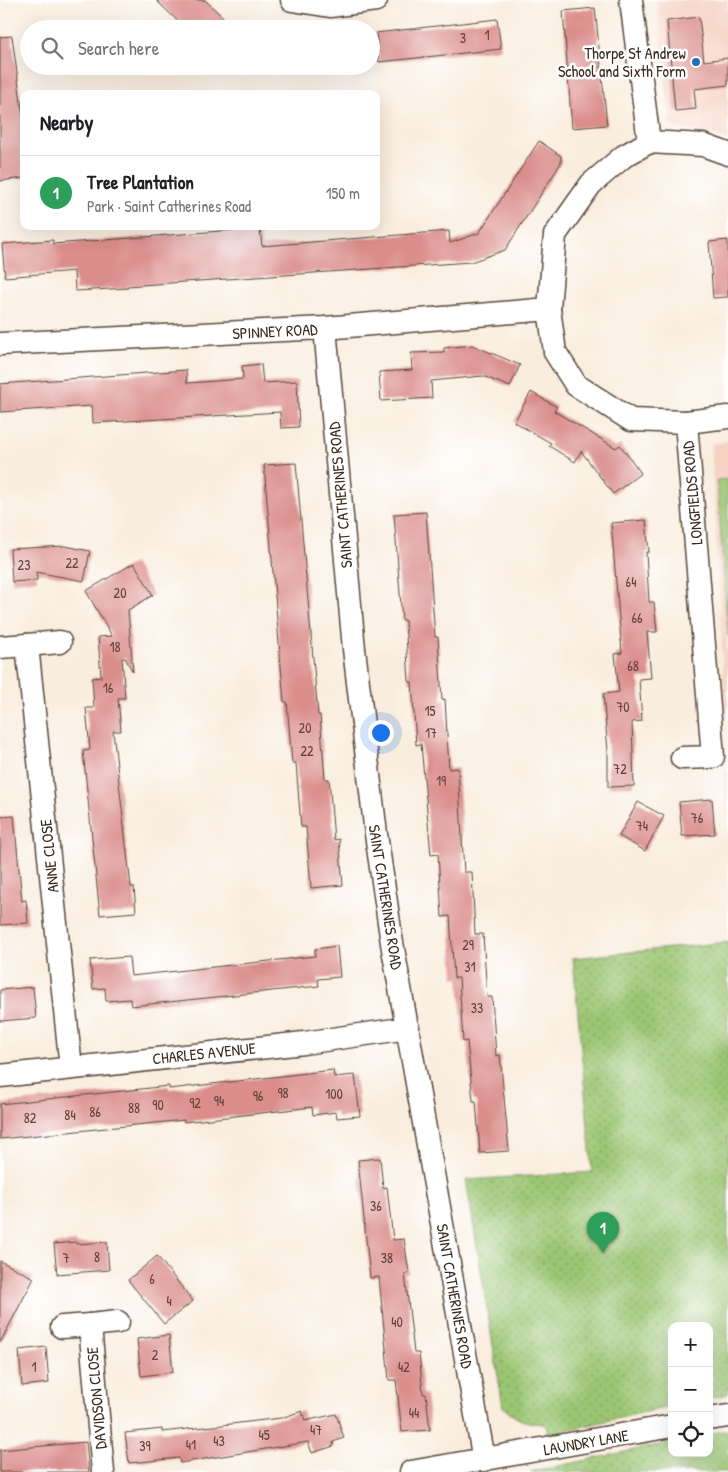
<!DOCTYPE html>
<html lang="en">
<head>
<meta charset="utf-8">
<style>
  :root { --surface:#fff; --page:#f2f2f2; --text:#202124; --muted:#757577; --line:#e0e0e0; --accent:#111827 }
  body { margin:0; font-family:"Patrick Hand",sans-serif; background:var(--page); color:var(--text) }
  .controls { position:absolute; right:15px; bottom:15px; display:grid; overflow:hidden; border-radius:10px; box-shadow:0 5px 20px #0002 }
  .controls button { width:45px; height:45px; display:grid; place-items:center; padding:0; border:0; border-bottom:1px solid var(--line); background:var(--surface); color:var(--text); font:25px sans-serif }
  .you { position:absolute; left:380px; top:732px; width:18px; height:18px; margin:-12px; border:4px solid #fff; border-radius:50%; background:#1a73e8; box-shadow:0 0 0 8px #1a73e833 }
  .badge { display:grid; place-items:center; width:32px; height:32px; border-radius:50%; background:var(--accent); color:#fff; font-size:16px; font-weight:700 }
  .pin { position:absolute; translate:-50% -41px; filter:drop-shadow(0 1px 2px #0008) }
  .pin::after { content:''; position:absolute; top:26px; width:18px; height:15px; background:inherit; clip-path:polygon(0 0,100% 0,50% 100%) }
  .list { margin:0; padding:0; list-style:none }
  h2 { display:flex; justify-content:space-between; align-items:center; height:65px; margin:0; padding:0 20px; font-size:21px }
  h2 small { font-size:16px; font-weight:400; color:var(--muted) }
  .list li { display:grid; grid-template-columns:32px 1fr auto; gap:15px; align-items:center; box-sizing:border-box; height:75px; padding:0 20px; border-top:1px solid var(--line) }
  .list b { display:block; font-size:19px; white-space:nowrap }
  .list p { margin:0; font-size:16px; white-space:nowrap; color:var(--muted) }
  .list em { font-size:16px; font-style:normal; color:var(--muted) }
  .icon { flex:none; width:28px; height:28px; fill:none; stroke:currentColor; stroke-width:2; stroke-linecap:round; stroke-linejoin:round }
  .map { position:relative; flex:none; width:728px; height:1472px; overflow:hidden }
  .search { position:absolute; background:var(--surface); box-shadow:0 5px 20px #0002; left:20px; top:20px; width:360px; height:55px; display:flex; align-items:center; gap:12px; box-sizing:border-box; padding:0 18px; border-radius:28px; color:var(--muted); font-size:19px }
  .panel { position:absolute; background:var(--surface); box-shadow:0 5px 20px #0002; left:20px; top:90px; width:360px; height:140px; border-radius:10px }
  .map>svg:first-child { display:block }
  .built { fill:#f6d2c3 }
  .park { fill:url(#park-dots); stroke:#6b7848 }
  .pitch { fill:#9bc673; stroke:#6b7848 }
  .building { fill:#da8d8b }
  .lines { fill:none; stroke-linecap:round; stroke-linejoin:round }
  .minor-casing { stroke:#58473b; stroke-width:25 }
  .minor { stroke:#fff; stroke-width:22 }
  .poi-dot { fill:#1f6fb2; stroke:#fff; stroke-width:2 }
  .labels { text-anchor:middle; stroke-width:5; stroke-linejoin:round; paint-order:stroke }
  .number-label { font-size:14px; fill:#634339 }
  .poi-label { font-size:16px; fill:#3b2a1e; stroke:#fff; text-anchor:end }
  .street-label { font-size:16px; fill:#3b2a1e; stroke:#fff }
</style>
</head>
<body>
<div class="map">
<svg width="728" height="1472" viewBox="0 0 728 1472">
  <defs>
    <pattern id="park-dots" width="8" height="8" patternUnits="userSpaceOnUse" patternTransform="scale(1.25)"><rect width="8" height="8" fill="#9bc673"/><path d="M2 2h.1M6 6h.1" fill="none" stroke="#80a15e" stroke-width="1.8" stroke-linecap="round"/></pattern>
  </defs>
  <rect width="100%" height="100%" fill="#fff"/>
  <filter id="ink" filterUnits="userSpaceOnUse"><feTurbulence type="fractalNoise" baseFrequency=".02" numOctaves="2"/><feDisplacementMap in="SourceGraphic" scale="10" xChannelSelector="R" yChannelSelector="G"/><feConvolveMatrix kernelMatrix="1 2 1 2 8 2 1 2 1" color-interpolation-filters="sRGB"/></filter>
  <filter id="wash" filterUnits="userSpaceOnUse"><feTurbulence type="fractalNoise" baseFrequency=".0096" numOctaves="4" result="noise"/><feDisplacementMap in="SourceGraphic" scale="20" xChannelSelector="R" yChannelSelector="G"/><feGaussianBlur stdDeviation="1.12" result="paint"/><feColorMatrix in="noise" values="0 0 0 0 0 0 0 0 0 0 0 0 0 0 0 0 0 1.4 0 .05"/><feComposite in="paint" operator="in"/></filter>
  <g filter="url(#wash)">
    <rect width="100%" height="100%" fill="#f9edde"/>
    <g class="built">
      <polygon points="657,0 728,0 728,140 670,125"/>
      <polygon points="728,441 728,715 725,709 711,444"/>
      <polygon points="728,771 728,827 723,775"/>
    </g>
    <g class="park">
      <path d="M728 942V1394L709 1398V1326H672V1406L545 1435 548 1428 545 1424C526 1423 516 1420 503 1407L466 1180 592 1172 573 958Z"/>
      <polygon points="728,1430 728,1472 530,1472 672,1442 672,1453 709,1453 709,1434"/>
    </g>
    <polygon class="pitch" points="728,479 728,636 717,480"/>
    <g id="blocks">
      <g class="building">
        <polygon points="156,0 205,0 235,29 186,29"/>
        <polygon points="595,8 607,125 572,128 563,11"/>
        <polygon points="699,17 704,61 728,58 728,85 694,89 696,109 675,111 667,21"/>
        <polygon points="497,19 501,49 379,62 376,33"/>
        <polygon points="12,36 24,124 24,178 0,181 0,37"/>
        <polygon points="539,141 561,156 561,163 505,250 471,262 127,286 128,288 75,291 74,271 5,277 2,244 53,240 53,244 260,228 262,246 449,231 450,243 479,233"/>
        <polygon points="728,240 728,297 713,298 709,242"/>
        <polygon points="472,345 520,365 510,387 483,376 431,381 432,398 381,401 379,372 412,370 411,353 444,352 444,348"/>
        <polygon points="261,364 263,383 297,381 299,427 281,428 280,412 93,423 92,406 0,412 0,384 186,370 187,383 243,379 242,366"/>
        <polygon points="531,392 557,407 554,411 616,448 620,445 641,473 613,494 581,451 575,462 549,446 551,443 514,422"/>
        <polygon points="296,463 318,715 320,715 325,779 329,779 334,840 339,839 343,885 311,888 306,827 301,827 296,763 292,763 287,702 284,702 264,465"/>
        <polygon points="426,512 435,637 438,637 442,700 445,699 449,769 458,768 464,872 472,872 475,934 483,934 487,997 492,997 496,1056 500,1055 509,1151 480,1153 476,1101 473,1101 467,1041 463,1042 459,978 454,978 450,916 442,917 438,854 431,855 421,744 416,745 412,682 409,682 405,620 402,620 394,514"/>
        <polygon points="646,520 649,552 646,552 649,602 654,602 657,632 647,632 651,678 639,679 642,721 632,722 634,786 608,787 608,751 603,694 619,692 615,654 622,653 611,523"/>
        <polygon points="65,546 90,551 84,581 36,572 37,580 12,582 10,549"/>
        <polygon points="134,563 153,595 128,610 133,672 125,658 122,658 125,698 118,698 121,731 113,731 131,887 134,887 136,912 100,915 83,751 90,750 86,708 94,708 92,678 101,677 98,637 112,636 86,591"/>
        <polygon points="712,799 715,834 682,836 679,802"/>
        <polygon points="638,802 664,816 645,851 619,836"/>
        <polygon points="14,816 22,901 26,900 28,923 0,925 0,817"/>
        <polygon points="337,946 340,977 318,979 319,986 131,1006 130,999 106,1001 105,988 93,989 90,960 129,957 131,976 315,956 315,949"/>
        <polygon points="33,987 36,1018 0,1021 0,990"/>
        <polygon points="333,1070 334,1077 355,1075 360,1116 337,1118 336,1112 313,1115 312,1107 184,1122 184,1120 0,1139 0,1104 169,1086 169,1089"/>
        <polygon points="380,1158 383,1188 387,1187 393,1240 404,1239 409,1273 405,1274 414,1353 419,1353 423,1394 426,1394 430,1430 402,1432 396,1380 389,1380 379,1277 370,1278 358,1160"/>
        <polygon points="76,1242 76,1244 107,1242 109,1270 57,1274 54,1244"/>
        <polygon points="157,1256 193,1301 164,1324 128,1280"/>
        <polygon points="0,1261 34,1278 0,1343"/>
        <polygon points="169,1335 173,1372 141,1376 137,1339"/>
        <polygon points="46,1347 49,1383 22,1386 19,1350"/>
        <polygon points="302,1411 305,1421 336,1414 344,1438 333,1442 334,1446 312,1453 308,1442 180,1463 179,1458 129,1463 125,1433 162,1429 162,1432 231,1424 281,1418"/>
        <polygon points="86,1442 89,1472 0,1472 0,1450"/>
      </g>
    </g>
  </g>
  <g filter="url(#ink)">
    <use href="#blocks" fill-opacity="0" stroke="#58473b" stroke-width="1"/>
    <g class="lines">
      <g class="minor-casing">
        <g id="minor">
          <polyline points="292,0 330,6 376,0"/>
          <polyline points="631,0 649,142 624,156 591,184 555,235 549,309 555,352 576,385 631,420 686,422 713,757 682,758"/>
          <polyline points="649,142 703,145 728,154"/>
          <polyline points="325,328 354,649 376,834 392,943 484,1460"/>
          <polyline points="0,344 325,328 549,309"/>
          <polyline points="686,422 728,417"/>
          <polyline points="60,642 27,645 71,1068"/>
          <polyline points="0,647 27,645"/>
          <polyline points="0,1076 304,1043 408,1028"/>
          <polyline points="62,1327 90,1325"/>
          <polyline points="709,1419 728,1416"/>
          <polyline points="103,1472 90,1325 118,1322"/>
          <polyline points="411,1472 672,1426"/>
        </g>
      </g>
      <use href="#minor" class="minor"/>
    </g>
  </g>
  <circle class="poi-dot" cx="696" cy="62" r="5"/>
  <g class="labels">
    <g class="number-label">
      <text x="487" y="40">1</text>
      <text x="463" y="43">3</text>
      <text x="72" y="568">22</text>
      <text x="24" y="570">23</text>
      <text x="631" y="587">64</text>
      <text x="120" y="598">20</text>
      <text x="637" y="623">66</text>
      <text x="115" y="652">18</text>
      <text x="633" y="671">68</text>
      <text x="108" y="693">16</text>
      <text x="623" y="712">70</text>
      <text x="430" y="716">15</text>
      <text x="305" y="733">20</text>
      <text x="431" y="738">17</text>
      <text x="307" y="756">22</text>
      <text x="620" y="774">72</text>
      <text x="441" y="786">19</text>
      <text x="697" y="823">76</text>
      <text x="642" y="831">74</text>
      <text x="468" y="950">29</text>
      <text x="470" y="972">31</text>
      <text x="477" y="1013">33</text>
      <text x="283" y="1098">98</text>
      <text x="334" y="1099">100</text>
      <text x="258" y="1101">96</text>
      <text x="219" y="1106">94</text>
      <text x="195" y="1108">92</text>
      <text x="158" y="1110">90</text>
      <text x="134" y="1113">88</text>
      <text x="95" y="1117">86</text>
      <text x="70" y="1120">84</text>
      <text x="30" y="1123">82</text>
      <text x="376" y="1211">36</text>
      <text x="97" y="1262">8</text>
      <text x="66" y="1263">7</text>
      <text x="387" y="1263">38</text>
      <text x="152" y="1284">6</text>
      <text x="169" y="1306">4</text>
      <text x="397" y="1327">40</text>
      <text x="155" y="1360">2</text>
      <text x="34" y="1372">1</text>
      <text x="404" y="1372">42</text>
      <text x="414" y="1418">44</text>
      <text x="316" y="1435">47</text>
      <text x="264" y="1440">45</text>
      <text x="219" y="1446">43</text>
      <text x="191" y="1450">41</text>
      <text x="145" y="1451">39</text>
    </g>
    <g class="poi-label">
      <text x="686" y="59">Thorpe St Andrew<tspan x="686" dy="18">School and Sixth Form</tspan></text>
    </g>
    <g class="street-label">
      <text transform="translate(275 331) rotate(-3)" y="6">SPINNEY ROAD</text>
      <text transform="translate(692 493) rotate(-95)" y="6">LONGFIELDS ROAD</text>
      <text transform="translate(340 495) rotate(-95)" y="6">SAINT CATHERINES ROAD</text>
      <text transform="translate(49 856) rotate(-96)" y="6">ANNE CLOSE</text>
      <text transform="translate(386 897) rotate(81)" y="6">SAINT CATHERINES ROAD</text>
      <text transform="translate(204 1053) rotate(-6)" y="6">CHARLES AVENUE</text>
      <text transform="translate(455 1296) rotate(80)" y="6">SAINT CATHERINES ROAD</text>
      <text transform="translate(96 1398) rotate(-95)" y="6">DAVIDSON CLOSE</text>
      <text transform="translate(586 1442) rotate(-10)" y="6">LAUNDRY LANE</text>
    </g>
  </g>
</svg>
<div class="controls">
<button>+</button>
<button>−</button>
<button><svg class="icon" aria-label="locate" viewBox="0 0 24 24"><circle cx="12" cy="12" r="6"/><path d="M12 2v4M12 18v4M2 12h4M18 12h4"/></svg></button>
</div>
<div class="you"></div>
<div class="pin badge" style="left:603px;top:1253px;background:#2e9e5b">1</div>
<div class="search"><svg class="icon" aria-label="search" viewBox="0 0 24 24"><circle cx="10" cy="10" r="6"/><path d="M15 15l6 6"/></svg>Search here</div>
<section class="panel">
<h2>Nearby<small></small></h2>
<ul class="list">
<li><span class="badge" style="background:#2e9e5b">1</span><div><b>Tree Plantation</b><p>Park · Saint Catherines Road</p></div><em>150 m</em></li>
</ul>
</section>
</div>
</body>
</html>
